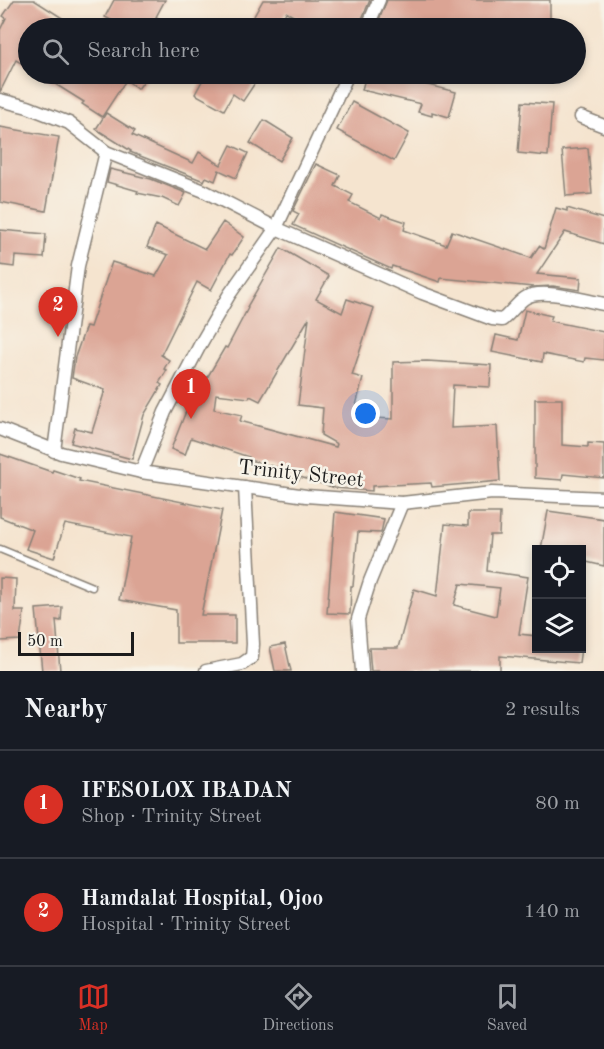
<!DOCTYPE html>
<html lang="en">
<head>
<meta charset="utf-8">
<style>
  :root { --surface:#171b24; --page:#242831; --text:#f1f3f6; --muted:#9ea1a6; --line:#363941; --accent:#d93025 }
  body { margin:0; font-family:"Old Standard TT",serif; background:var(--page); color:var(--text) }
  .controls { position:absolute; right:18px; bottom:18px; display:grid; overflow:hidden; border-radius:0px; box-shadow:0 3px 9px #0003 }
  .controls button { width:54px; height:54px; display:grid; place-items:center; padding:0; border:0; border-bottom:2px solid var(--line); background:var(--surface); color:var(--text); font:30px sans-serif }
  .scale { position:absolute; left:18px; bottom:15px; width:116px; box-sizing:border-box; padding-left:6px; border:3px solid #1c1c1c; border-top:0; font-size:16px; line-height:21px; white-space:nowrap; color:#1c1c1c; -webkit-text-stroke:4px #f7f3e8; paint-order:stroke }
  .you { position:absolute; left:366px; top:414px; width:21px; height:21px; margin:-15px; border:4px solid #fff; border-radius:50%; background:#1a73e8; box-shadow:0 0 0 9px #1a73e833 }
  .badge { display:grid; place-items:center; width:39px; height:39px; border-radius:50%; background:var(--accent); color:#fff; font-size:20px; font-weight:700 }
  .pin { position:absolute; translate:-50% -50px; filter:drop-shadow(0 2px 3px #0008) }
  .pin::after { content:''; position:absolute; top:32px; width:21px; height:18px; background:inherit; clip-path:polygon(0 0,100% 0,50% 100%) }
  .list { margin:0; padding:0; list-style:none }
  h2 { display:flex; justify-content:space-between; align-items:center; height:78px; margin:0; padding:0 24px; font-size:26px }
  h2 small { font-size:20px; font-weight:400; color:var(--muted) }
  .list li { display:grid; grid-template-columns:39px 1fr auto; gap:18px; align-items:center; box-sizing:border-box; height:108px; padding:0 24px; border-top:2px solid var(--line) }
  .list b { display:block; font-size:22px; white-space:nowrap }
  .list p { margin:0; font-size:20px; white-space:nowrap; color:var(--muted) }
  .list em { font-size:20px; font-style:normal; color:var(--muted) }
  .icon { flex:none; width:33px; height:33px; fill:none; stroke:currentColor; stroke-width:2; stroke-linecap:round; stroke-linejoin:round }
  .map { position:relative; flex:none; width:604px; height:671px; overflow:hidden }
  .search { position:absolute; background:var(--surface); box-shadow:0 3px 9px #0003; left:18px; right:18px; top:18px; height:66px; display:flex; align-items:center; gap:15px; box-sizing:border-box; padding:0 21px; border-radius:33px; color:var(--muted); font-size:22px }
  .sheet { height:294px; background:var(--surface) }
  nav { display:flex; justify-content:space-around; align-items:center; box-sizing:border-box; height:84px; border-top:2px solid var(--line); background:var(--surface); font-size:16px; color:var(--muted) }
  nav a { display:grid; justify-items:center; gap:3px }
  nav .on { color:var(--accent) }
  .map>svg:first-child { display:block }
  .building { fill:#dba494; fill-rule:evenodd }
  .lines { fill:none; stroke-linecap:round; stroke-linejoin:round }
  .service-casing { stroke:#888076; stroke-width:9 }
  .minor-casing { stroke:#888076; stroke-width:15 }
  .service { stroke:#fff; stroke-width:6 }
  .minor { stroke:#fff; stroke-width:12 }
  .labels { text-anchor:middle; stroke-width:5; stroke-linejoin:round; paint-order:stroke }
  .street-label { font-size:21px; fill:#1c1c1c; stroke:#f7f3e8 }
</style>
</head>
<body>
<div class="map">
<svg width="604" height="671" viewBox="0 0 604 671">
  <rect width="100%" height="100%" fill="#f7f3e8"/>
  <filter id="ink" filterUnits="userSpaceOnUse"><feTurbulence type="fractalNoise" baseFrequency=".0167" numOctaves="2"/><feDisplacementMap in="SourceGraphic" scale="12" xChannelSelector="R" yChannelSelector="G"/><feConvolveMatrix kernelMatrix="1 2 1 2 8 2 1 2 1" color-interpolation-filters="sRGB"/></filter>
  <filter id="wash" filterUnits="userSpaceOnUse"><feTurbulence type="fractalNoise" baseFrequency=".008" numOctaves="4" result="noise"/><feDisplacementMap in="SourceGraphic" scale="24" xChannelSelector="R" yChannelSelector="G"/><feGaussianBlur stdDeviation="1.35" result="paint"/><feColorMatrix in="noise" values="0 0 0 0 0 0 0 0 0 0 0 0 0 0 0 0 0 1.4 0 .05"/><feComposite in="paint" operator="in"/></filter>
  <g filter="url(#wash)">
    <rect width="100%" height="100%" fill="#f5e4cf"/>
    <g id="blocks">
      <g class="building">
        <polygon points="14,0 34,0 78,28 28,28 28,67 16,60 0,92 0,30 6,18 3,16"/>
        <polygon points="114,0 165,0 156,17 178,28 126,28 105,17"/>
        <polygon points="263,0 370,0 358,28 316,28 286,12 278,28 273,28 253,18"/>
        <polygon points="387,0 550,0 550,28 392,28 377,25"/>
        <polygon points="39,74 149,74 138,89 126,80 102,117 82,104 84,102"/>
        <polygon points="206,74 261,74 243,101 233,94 224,110 195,94"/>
        <polygon points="366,74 407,74 417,76 416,82 456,92 449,117 432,112 432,116 418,112 421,104 362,90"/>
        <polygon points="352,102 409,133 394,161 337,130"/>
        <polygon points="522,102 552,104 548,156 518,153"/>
        <polygon points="106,113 135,131 132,135 193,163 199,152 221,165 231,145 248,153 236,178 219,170 215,181 206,177 204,181 130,152 131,151 96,129"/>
        <polygon points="264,120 293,138 279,161 250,143"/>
        <polygon points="0,127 59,137 46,211 0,202"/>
        <polygon points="588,148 592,194 566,196 562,150"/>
        <polygon points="316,164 340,175 335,186 353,195 349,202 381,218 382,214 406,222 404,230 446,245 452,231 531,258 539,246 544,249 556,208 567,211 567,208 604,219 604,244 565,232 537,274 581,278 580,290 553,286 533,287 441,278 440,282 392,266 391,269 293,225 299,214 293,211"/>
        <polygon points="110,169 151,179 186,193 179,206 162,198 137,193 138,191 107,182"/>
        <polygon points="223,222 244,237 232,255 230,254 211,290 197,282 161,355 169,360 164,369 167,370 159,383 162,385 144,415 132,459 71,443 75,428 92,432 105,390 72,378 75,357 86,326 90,327 112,262 156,276 168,255 147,247 156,225 205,249"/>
        <polygon points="0,230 46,234 44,258 15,256 14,267 0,265"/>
        <path d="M281 248 329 276 316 299 342 313 347 299 374 308 352 375 363 378 353 417 393 419V362L427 361 491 365 490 387 453 385 451 428 497 426 500 481 432 487 431 483 372 486V491L335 488 300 477 299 480 275 474 276 467 249 460V457L191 438 185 455 171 449 198 381 204 383 225 347 227 348 248 308 247 307ZM309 318 298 405 323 408 321 435 337 444 336 447 240 421 242 415 214 409 216 394 249 398 250 396 260 401Z"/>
        <polygon points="525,310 552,316 550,321 604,332 604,360 585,358 584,362 543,354 542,362 492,352 496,335 518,340"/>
        <polygon points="535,399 562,399 562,445 588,447 588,443 604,444 604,478 563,474 562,480 535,478"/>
        <polygon points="0,454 52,472 53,470 80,479 79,481 222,510 201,615 235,615 235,643 176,643 176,610 119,600 131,537 65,524 54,558 26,549 33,530 0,517"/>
        <polygon points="548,511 604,519 604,566 582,561 582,549 541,549"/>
        <polygon points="335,512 384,519 381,533 358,532 353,586 351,586 350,614 327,613"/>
        <path d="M468 513H500L499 535H490L487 571 528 577 519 634 537 636V648H581L579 663 500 656V671H371L369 648H398L414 589 437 596 445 524 468 526ZM460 584 500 588 496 616 454 605Z"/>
        <polygon points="0,578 16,579 15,611 24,611 20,640 0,641"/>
        <polygon points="62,607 61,621 56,620 60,671 42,671 36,609"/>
        <polygon points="285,644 291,671 275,671 270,647"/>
      </g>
    </g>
  </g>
  <g filter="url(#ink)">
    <use href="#blocks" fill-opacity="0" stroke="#888076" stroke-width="1.5"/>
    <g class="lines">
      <g class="service-casing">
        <polyline id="service" points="0,549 92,587"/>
      </g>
      <g class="minor-casing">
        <g id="minor">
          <polyline points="367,28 379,0"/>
          <path d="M0 100 28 107 69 123 106 152 204 191 276 228 422 293 492 319 502 320C510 314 517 303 525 298 542 287 585 301 604 304"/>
          <polyline points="581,117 604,126"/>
          <polyline points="0,429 61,453 141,472 306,496 402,503 492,493 604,498"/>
          <polyline points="54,451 78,266 106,152"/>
          <polyline points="141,472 165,412 200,345 229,295 276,228 348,74"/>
          <polyline points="206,671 242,664 252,657 253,644 245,487"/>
          <polyline points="362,671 358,619 370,581 402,503"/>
        </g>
      </g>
      <use href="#service" class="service"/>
      <use href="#minor" class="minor"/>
    </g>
  </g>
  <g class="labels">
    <g class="street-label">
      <text transform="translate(301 473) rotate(6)" y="7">Trinity Street</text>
    </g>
  </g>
</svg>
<div class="controls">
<button><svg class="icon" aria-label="locate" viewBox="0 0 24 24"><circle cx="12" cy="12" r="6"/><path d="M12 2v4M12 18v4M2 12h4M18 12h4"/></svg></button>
<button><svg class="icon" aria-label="layers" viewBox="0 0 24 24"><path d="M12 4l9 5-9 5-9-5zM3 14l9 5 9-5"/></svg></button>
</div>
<div class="scale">50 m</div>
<div class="you"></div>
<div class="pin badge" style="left:191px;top:419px">1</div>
<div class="pin badge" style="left:58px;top:337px">2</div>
<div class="search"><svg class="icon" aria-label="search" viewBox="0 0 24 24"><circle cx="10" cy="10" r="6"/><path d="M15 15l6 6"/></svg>Search here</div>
</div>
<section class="sheet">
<h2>Nearby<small>2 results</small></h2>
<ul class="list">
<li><span class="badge">1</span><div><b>IFESOLOX IBADAN</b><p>Shop · Trinity Street</p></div><em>80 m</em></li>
<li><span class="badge">2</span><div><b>Hamdalat Hospital, Ojoo</b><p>Hospital · Trinity Street</p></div><em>140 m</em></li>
</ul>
</section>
<nav>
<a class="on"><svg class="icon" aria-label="map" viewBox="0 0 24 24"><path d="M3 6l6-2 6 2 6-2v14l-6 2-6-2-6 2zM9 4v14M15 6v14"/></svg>Map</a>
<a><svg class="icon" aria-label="directions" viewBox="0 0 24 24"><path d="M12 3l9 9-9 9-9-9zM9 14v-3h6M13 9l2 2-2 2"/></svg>Directions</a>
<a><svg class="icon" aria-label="saved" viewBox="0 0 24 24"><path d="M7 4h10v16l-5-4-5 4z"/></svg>Saved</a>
</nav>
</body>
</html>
